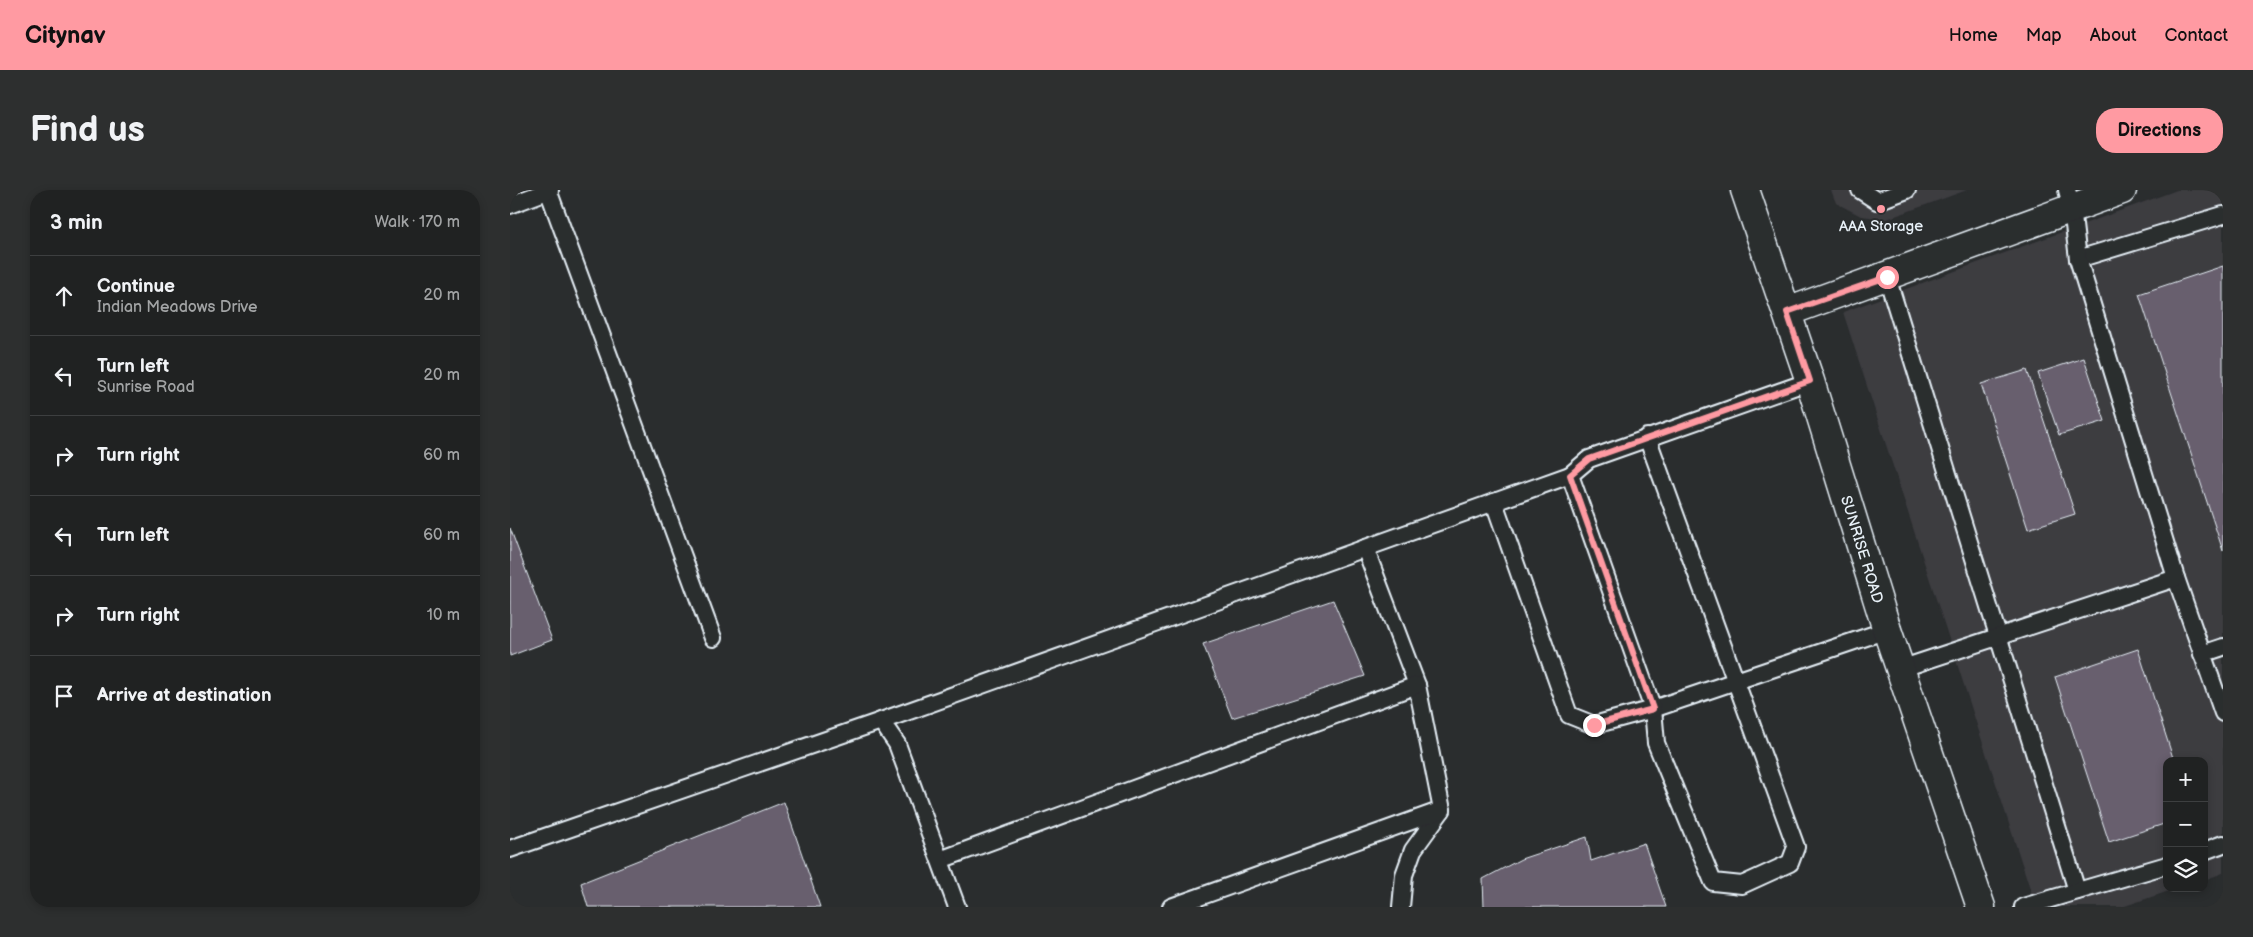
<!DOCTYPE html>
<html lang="en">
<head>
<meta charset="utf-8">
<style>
  :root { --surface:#202222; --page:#2d2f2f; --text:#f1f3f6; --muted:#a2a4a5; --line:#3d3f40; --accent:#ff9aa2 }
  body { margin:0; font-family:"Balsamiq Sans",sans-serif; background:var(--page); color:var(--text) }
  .controls { position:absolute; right:15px; bottom:15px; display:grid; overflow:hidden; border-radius:10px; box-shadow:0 2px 8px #0003 }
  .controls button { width:45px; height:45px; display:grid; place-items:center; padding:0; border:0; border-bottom:1px solid var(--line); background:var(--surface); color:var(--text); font:25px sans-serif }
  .stop { position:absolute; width:15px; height:15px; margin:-11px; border:4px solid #ff9aa2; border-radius:50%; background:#fff }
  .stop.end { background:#ff9aa2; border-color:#fff; box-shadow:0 1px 5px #0008 }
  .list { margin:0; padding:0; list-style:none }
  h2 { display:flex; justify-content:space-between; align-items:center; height:65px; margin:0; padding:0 20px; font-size:21px }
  h2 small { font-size:16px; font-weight:400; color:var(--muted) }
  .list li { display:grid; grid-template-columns:32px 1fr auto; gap:15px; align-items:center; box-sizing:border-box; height:80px; padding:0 20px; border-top:1px solid var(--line) }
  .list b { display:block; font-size:19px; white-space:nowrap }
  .list p { margin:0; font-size:16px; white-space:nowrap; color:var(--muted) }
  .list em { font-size:16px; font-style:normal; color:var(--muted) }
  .icon { flex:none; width:28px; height:28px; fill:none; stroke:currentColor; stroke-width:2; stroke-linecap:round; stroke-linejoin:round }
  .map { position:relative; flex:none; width:1713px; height:717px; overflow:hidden; border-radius:20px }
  header { display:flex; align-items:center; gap:30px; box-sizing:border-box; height:70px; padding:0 25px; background:var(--accent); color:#111 }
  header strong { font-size:24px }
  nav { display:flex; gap:28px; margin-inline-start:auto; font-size:18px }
  .intro { display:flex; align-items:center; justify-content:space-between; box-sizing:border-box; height:120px; padding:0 30px }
  h1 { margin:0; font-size:35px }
  .button { padding:12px 22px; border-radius:20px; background:var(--accent); color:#111; font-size:18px; font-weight:700 }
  main { display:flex; gap:30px; padding:0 30px }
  aside { flex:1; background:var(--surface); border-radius:20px; box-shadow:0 2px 8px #0003 }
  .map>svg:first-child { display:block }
  .built { fill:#3d3c41 }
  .building { fill:#685e6e; stroke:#e8f1f8 }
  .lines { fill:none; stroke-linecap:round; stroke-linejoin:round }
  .service-casing { stroke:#e8f1f8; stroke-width:20 }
  .minor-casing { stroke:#e8f1f8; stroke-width:31 }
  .secondary-casing { stroke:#e8f1f8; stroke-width:31 }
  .service { stroke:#2a2d2e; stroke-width:16 }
  .minor { stroke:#2a2d2e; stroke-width:28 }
  .secondary { stroke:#2a2d2e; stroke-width:28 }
  .route { stroke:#ff9aa2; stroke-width:6 }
  .poi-dot { fill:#ff9aa2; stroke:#2a2d2e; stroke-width:2 }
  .labels { text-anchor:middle; stroke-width:4; stroke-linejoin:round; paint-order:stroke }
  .poi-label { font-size:15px; fill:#e8f1f8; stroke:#2a2d2e }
  .street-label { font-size:15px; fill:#e8f1f8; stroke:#2a2d2e }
</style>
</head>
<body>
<header>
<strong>Citynav</strong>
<nav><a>Home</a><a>Map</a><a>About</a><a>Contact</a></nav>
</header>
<div class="intro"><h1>Find us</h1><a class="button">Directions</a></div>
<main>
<aside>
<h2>3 min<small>Walk · 170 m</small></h2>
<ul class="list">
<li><svg class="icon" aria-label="ahead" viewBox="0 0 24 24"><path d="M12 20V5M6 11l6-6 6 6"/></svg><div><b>Continue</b><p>Indian Meadows Drive</p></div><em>20 m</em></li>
<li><svg class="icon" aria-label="left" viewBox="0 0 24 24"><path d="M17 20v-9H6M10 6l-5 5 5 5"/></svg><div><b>Turn left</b><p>Sunrise Road</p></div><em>20 m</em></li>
<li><svg class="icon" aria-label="right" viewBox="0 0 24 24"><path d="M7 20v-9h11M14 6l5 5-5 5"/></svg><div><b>Turn right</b></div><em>60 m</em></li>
<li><svg class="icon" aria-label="left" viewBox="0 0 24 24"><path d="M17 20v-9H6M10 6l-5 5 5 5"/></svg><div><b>Turn left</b></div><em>60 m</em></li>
<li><svg class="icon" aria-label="right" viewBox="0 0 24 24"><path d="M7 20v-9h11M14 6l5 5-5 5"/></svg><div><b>Turn right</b></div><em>10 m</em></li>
<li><svg class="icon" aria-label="arrive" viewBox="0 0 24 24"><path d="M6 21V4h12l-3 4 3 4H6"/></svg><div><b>Arrive at destination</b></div></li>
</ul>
</aside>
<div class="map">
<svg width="1713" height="717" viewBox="0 0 1713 717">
  <rect width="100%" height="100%" fill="#2a2d2e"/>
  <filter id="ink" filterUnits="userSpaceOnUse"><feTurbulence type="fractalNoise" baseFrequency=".02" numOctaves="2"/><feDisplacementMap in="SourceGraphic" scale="10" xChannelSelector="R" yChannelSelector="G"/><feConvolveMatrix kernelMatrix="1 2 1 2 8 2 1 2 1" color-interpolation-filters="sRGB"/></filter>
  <g filter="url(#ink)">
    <g class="built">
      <polygon points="1321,0 1457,0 1377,29 1351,26 1326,13"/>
      <polygon points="1667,0 1713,0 1713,683 1694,690 1694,571 1657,571 1657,698 1668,698 1612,717 1526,717 1333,122"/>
    </g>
    <g class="building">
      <polygon points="1713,76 1713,361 1629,104"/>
      <polygon points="1574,168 1595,231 1549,245 1528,183"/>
      <polygon points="1517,180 1565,324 1518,339 1471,194"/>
      <polygon points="0,338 42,450 0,466"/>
      <polygon points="823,410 855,486 722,528 693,454"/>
      <polygon points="1628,459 1664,571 1657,571 1657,633 1599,652 1545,487"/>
      <polygon points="274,612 310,717 78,717 71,693"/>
      <polygon points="1077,647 1081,671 1134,653 1156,717 974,717 973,689 1011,669"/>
    </g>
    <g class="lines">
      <g class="service-casing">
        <g id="service">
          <polyline points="38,0 203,448"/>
          <polyline points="1350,0 1367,11 1397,0"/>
          <polyline points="0,15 40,0"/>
          <polyline points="1568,69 1713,25"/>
          <polyline points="1377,87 1567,701"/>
          <path d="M1137 247 1286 657 1280 673 1232 695 1203 692 1146 553 1143 519C1221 493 1299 467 1377 440"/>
          <polyline points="984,312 1059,525 1084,535 1143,519 1060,285 1079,269 1300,191"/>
          <polyline points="855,358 907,495 932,620 903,660 894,685 891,717"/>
          <polyline points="1666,388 1713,523"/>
          <polyline points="1692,464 1713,457"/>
          <polyline points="1390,479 1666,388 1568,69 1562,18 1557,0"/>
          <polyline points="0,659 371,531"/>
          <polyline points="1694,661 1713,654"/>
          <polyline points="430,670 907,495"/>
          <polyline points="447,717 387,554 371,531 1060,285"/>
          <polyline points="661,717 932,620"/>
          <polyline points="1513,717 1657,675"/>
        </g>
      </g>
      <g class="minor-casing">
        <polyline id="minor" points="1277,122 1612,0"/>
      </g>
      <g class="secondary-casing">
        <g id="secondary">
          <path id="s1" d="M1235 0 1300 191 1377 440 1471 717"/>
        </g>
      </g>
      <use href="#service" class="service"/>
      <use href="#minor" class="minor"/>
      <use href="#secondary" class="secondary"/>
    </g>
  </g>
  <g class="lines" filter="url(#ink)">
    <polyline class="route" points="1084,535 1143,519 1060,285 1079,269 1300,191 1277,122 1377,87"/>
  </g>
  <circle class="poi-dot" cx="1371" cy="19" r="5"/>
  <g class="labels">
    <g class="poi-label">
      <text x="1371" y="41">AAA Storage</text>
    </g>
    <g class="street-label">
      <text dy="5" stroke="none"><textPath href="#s1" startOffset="378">SUNRISE ROAD</textPath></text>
    </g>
  </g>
</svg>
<div class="controls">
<button>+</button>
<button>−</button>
<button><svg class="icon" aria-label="layers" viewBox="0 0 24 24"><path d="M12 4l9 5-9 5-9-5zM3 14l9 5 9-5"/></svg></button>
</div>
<div class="stop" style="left:1377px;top:87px"></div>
<div class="stop end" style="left:1084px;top:535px"></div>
</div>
</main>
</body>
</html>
